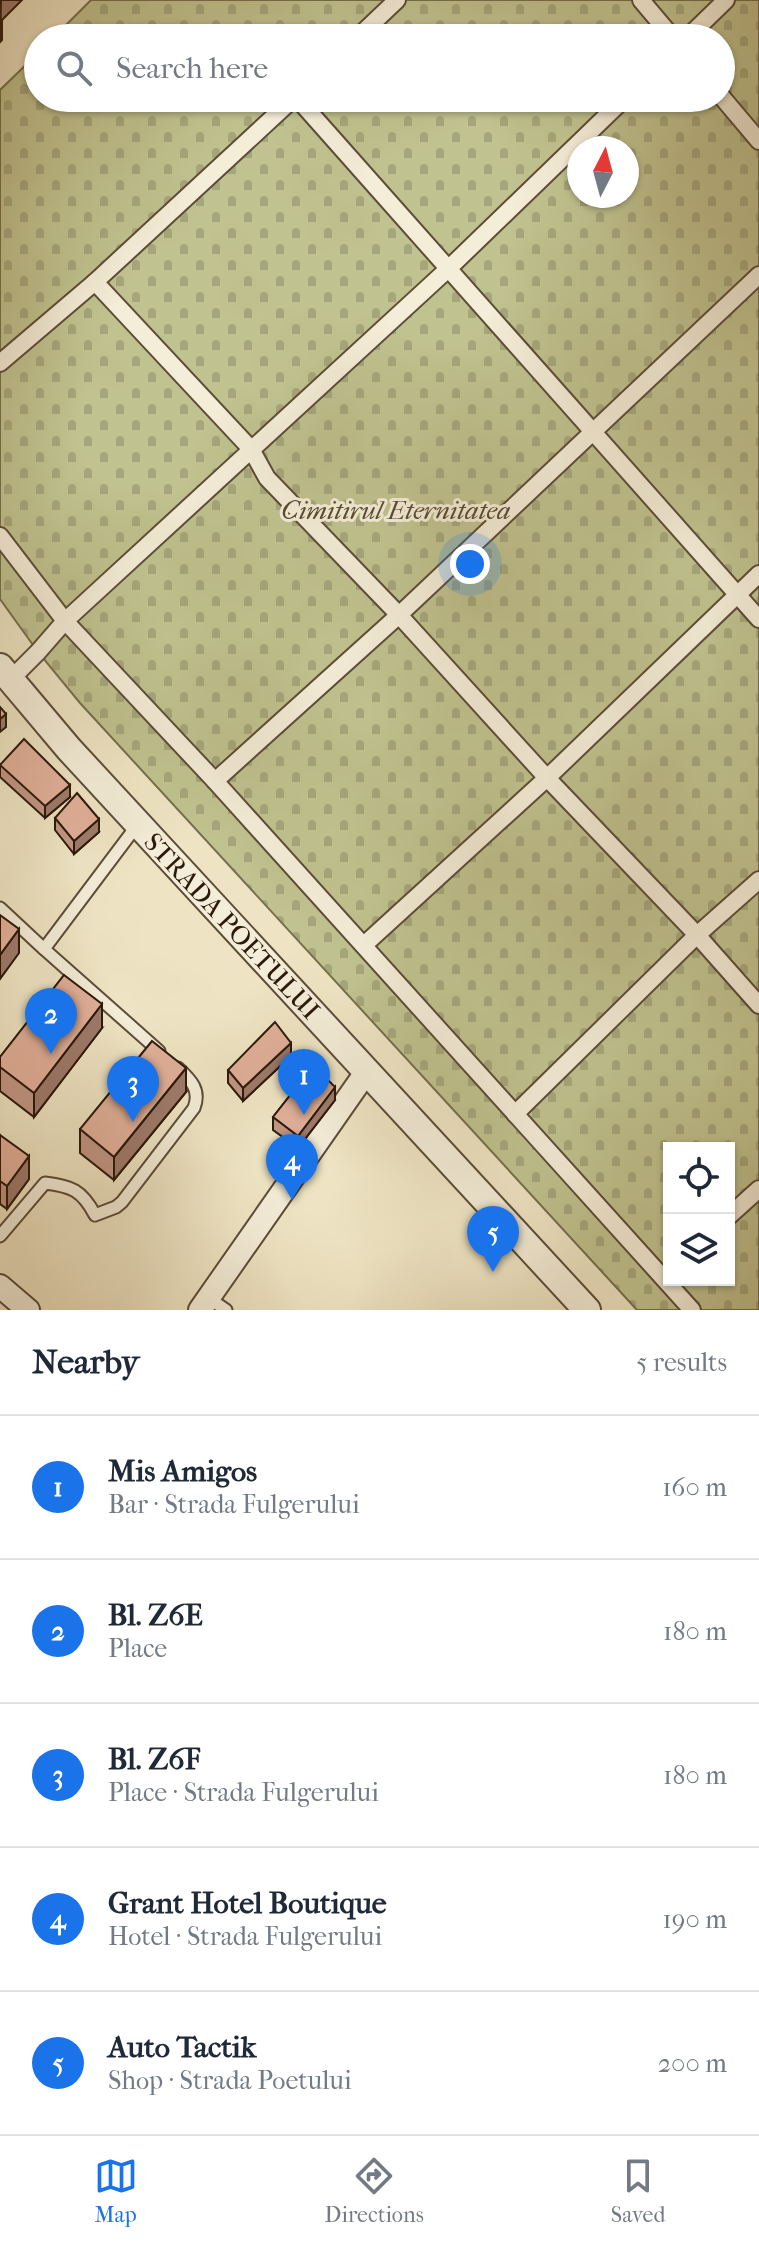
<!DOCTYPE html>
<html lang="en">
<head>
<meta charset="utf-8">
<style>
  :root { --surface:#fff; --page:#f6f6f7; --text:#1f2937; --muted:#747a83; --line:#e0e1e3; --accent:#1a73e8 }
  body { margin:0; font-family:"IM FELL French Canon",serif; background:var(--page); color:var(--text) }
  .controls { position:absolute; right:24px; bottom:24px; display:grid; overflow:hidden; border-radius:0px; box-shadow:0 2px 6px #0004 }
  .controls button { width:72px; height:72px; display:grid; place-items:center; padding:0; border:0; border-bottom:2px solid var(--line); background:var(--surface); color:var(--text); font:40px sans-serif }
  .compass { position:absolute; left:567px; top:136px; width:72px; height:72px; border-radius:50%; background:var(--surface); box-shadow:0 2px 6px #0004; rotate:6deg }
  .you { position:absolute; left:470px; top:564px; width:28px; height:28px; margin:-20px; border:6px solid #fff; border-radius:50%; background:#1a73e8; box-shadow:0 0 0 12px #1a73e833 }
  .badge { display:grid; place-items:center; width:52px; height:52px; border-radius:50%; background:var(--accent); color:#fff; font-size:26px; font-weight:700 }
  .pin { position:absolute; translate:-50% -66px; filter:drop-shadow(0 2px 4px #0008) }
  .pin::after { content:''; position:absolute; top:42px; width:28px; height:24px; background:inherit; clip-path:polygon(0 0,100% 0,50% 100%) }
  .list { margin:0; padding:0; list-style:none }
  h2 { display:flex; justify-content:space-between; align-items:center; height:104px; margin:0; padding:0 32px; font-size:34px }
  h2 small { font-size:26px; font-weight:400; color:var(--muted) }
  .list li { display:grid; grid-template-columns:52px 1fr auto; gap:24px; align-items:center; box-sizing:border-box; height:144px; padding:0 32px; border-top:2px solid var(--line) }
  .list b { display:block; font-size:30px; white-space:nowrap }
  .list p { margin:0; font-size:26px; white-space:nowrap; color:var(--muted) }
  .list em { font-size:26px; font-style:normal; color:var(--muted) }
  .icon { flex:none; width:44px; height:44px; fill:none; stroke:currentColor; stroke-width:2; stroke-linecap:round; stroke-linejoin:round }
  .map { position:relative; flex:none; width:759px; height:1310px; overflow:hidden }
  .search { position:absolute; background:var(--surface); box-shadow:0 2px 6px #0004; left:24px; right:24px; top:24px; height:88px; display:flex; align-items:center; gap:20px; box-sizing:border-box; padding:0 28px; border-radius:44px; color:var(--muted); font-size:30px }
  .sheet { height:824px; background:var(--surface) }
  nav { display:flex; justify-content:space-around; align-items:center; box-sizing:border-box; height:112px; border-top:2px solid var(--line); background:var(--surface); font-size:22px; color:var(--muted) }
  nav a { display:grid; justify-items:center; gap:4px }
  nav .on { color:var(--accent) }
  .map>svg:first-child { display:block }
  .cemetery { fill:url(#cemetery-stones); stroke:#766e4c; stroke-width:2; fill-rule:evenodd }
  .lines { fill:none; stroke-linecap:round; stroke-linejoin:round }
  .service-casing { stroke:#5c4c38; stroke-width:15 }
  .pedestrian-casing { stroke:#5c4c38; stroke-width:20 }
  .minor-casing { stroke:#5c4c38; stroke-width:26 }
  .tertiary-casing { stroke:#5c4c38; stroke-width:30 }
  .service { stroke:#f4edd8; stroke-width:11 }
  .pedestrian { stroke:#f4edd8; stroke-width:16 }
  .minor { stroke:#f4edd8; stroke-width:22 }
  .tertiary { stroke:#f4edd8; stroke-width:26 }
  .wall { fill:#c19684; stroke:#2b190a; stroke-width:2 }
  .shaded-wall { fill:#9d7a6b; stroke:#2b190a; stroke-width:2 }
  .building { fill:#e0af99; stroke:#2b190a; stroke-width:2 }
  .labels { text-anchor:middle; stroke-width:6; stroke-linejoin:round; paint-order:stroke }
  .park-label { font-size:26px; font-style:italic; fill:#584c32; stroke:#f4edd8 }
  .street-label { font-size:26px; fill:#2b190a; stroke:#f4edd8 }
</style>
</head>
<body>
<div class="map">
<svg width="759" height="1310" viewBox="0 0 759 1310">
  <defs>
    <pattern id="cemetery-stones" width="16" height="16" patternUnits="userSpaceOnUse" patternTransform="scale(2)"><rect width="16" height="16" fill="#c0c28f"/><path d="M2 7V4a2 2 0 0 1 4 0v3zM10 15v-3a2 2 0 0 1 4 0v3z" fill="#a5a67a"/></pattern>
  </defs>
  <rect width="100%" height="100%" fill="#eee4c3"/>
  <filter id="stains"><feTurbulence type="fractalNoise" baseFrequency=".0025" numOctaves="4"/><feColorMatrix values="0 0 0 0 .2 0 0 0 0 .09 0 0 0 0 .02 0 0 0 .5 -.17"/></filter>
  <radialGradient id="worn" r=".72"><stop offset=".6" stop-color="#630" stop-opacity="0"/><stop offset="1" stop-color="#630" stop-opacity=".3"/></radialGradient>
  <path class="cemetery" d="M91 0H759V1310H637L80 703 38 652 0 599V90L38 53V98H721V38H53ZM579 148H627V196H579ZM669 1148H729V1280H669Z"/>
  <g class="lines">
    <g class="service-casing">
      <g id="service">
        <polyline points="138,824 44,949 159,1051"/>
        <polyline points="0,908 44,949"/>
        <path d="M0 1236 45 1183C71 1186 82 1190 95 1215L116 1207 122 1202 194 1108C201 1090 191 1080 178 1068"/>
        <polyline points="210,1299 226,1310"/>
      </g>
    </g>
    <g class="pedestrian-casing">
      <g id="pedestrian">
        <polyline points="641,0 673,38"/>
        <polyline points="357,38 397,0"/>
        <polyline points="687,38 726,0"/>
        <polyline points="721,96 759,141"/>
        <polyline points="297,98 759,619"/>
        <polyline points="95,282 251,449 267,478 399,615 547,778 697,935 759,1005"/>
        <polyline points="0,363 95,282 294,98"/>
        <polyline points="0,536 65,621 215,781 692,1310"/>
        <polyline points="10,680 38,652 65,621 448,269 625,98"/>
        <polyline points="215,781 399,615 759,275"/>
        <polyline points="364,945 547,778 759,574"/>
        <polyline points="515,1114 697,935 759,880"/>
        <polyline points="729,1216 759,1189"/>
      </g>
    </g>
    <g class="minor-casing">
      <g id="minor">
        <polyline points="0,1286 28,1310"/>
        <polyline points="200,1310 367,1071"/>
      </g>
    </g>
    <g class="tertiary-casing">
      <polyline id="tertiary" points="0,667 69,749 587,1310"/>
    </g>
    <use href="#service" class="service"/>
    <use href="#pedestrian" class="pedestrian"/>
    <use href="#minor" class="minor"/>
    <use href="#tertiary" class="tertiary"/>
  </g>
  <g class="wall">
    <polygon points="0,764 70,797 45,818 0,777"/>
    <polygon points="55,818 99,832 74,854 55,830"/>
    <polygon points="102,1028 34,1117 0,1091 0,1057"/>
    <polygon points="291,1056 243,1101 228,1083 228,1070"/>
    <polygon points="286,1074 335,1100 298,1148 273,1130 273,1117 292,1093 286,1087"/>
    <polygon points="186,1092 114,1180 80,1153 80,1129"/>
    <polygon points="0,1135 29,1179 7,1209 0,1204"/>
  </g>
  <g class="shaded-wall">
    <polygon points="1,0 22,0 2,20 2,40 0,42"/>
    <polygon points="6,714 6,727 0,732 0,719"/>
    <polygon points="70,785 70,797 45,818 45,806"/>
    <polygon points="99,819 99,832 74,854 74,841"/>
    <polygon points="19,929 19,953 0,979 0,955"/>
    <polygon points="102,1004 102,1028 34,1117 34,1093"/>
    <polygon points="291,1043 291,1056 243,1101 243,1088"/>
    <polygon points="186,1068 186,1092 114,1180 114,1157"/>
    <polygon points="335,1087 335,1100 298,1148 298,1136"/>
    <polygon points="29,1156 29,1179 7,1209 7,1186"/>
  </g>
  <g class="building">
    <polygon points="0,707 6,714 0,719"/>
    <polygon points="24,739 70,785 45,806 0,765"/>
    <polygon points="77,793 99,819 74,841 55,818"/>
    <polygon points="0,915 19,929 0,955"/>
    <polygon points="64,975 102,1004 34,1093 0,1067 0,1057"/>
    <polygon points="275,1022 291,1043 243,1088 228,1070"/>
    <polygon points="152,1041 186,1068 114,1157 80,1129"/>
    <polygon points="304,1056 335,1087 298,1136 273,1117 298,1085 286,1074"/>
    <polygon points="0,1135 29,1156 7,1186 0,1181"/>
  </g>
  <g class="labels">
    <g class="park-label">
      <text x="396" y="519">Cimitirul Eternitatea</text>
    </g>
    <g class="street-label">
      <text transform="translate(232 926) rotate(47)" y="9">STRADA POETULUI</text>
    </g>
  </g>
  <rect width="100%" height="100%" filter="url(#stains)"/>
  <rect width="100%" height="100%" fill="url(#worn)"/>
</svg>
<div class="controls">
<button><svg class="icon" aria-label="locate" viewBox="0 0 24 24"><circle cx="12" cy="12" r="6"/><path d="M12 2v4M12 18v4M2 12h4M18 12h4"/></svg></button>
<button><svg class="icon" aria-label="layers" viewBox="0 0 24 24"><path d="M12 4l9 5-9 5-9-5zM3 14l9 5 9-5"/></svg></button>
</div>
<svg class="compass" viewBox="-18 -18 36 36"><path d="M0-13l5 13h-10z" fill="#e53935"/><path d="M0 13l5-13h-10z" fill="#747a83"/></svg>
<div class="you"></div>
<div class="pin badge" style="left:304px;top:1115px">1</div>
<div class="pin badge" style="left:51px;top:1054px">2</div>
<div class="pin badge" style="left:133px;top:1122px">3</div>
<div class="pin badge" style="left:292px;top:1200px">4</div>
<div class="pin badge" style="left:493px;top:1272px">5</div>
<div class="search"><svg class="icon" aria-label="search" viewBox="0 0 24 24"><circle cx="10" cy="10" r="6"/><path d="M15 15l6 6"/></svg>Search here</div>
</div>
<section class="sheet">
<h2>Nearby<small>5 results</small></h2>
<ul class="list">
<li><span class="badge">1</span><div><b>Mis Amigos</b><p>Bar · Strada Fulgerului</p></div><em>160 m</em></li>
<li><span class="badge">2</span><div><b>Bl. Z6E</b><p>Place</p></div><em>180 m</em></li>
<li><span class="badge">3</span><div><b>Bl. Z6F</b><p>Place · Strada Fulgerului</p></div><em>180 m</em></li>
<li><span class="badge">4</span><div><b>Grant Hotel Boutique</b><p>Hotel · Strada Fulgerului</p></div><em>190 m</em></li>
<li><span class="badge">5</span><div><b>Auto Tactik</b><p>Shop · Strada Poetului</p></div><em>200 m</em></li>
</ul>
</section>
<nav>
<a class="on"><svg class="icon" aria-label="map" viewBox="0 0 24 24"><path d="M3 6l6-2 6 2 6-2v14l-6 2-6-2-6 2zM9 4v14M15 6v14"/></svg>Map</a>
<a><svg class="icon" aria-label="directions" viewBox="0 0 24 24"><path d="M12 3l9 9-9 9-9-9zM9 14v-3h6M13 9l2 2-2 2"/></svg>Directions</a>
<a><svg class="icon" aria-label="saved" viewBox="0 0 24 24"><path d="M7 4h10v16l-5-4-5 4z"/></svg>Saved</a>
</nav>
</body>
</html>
